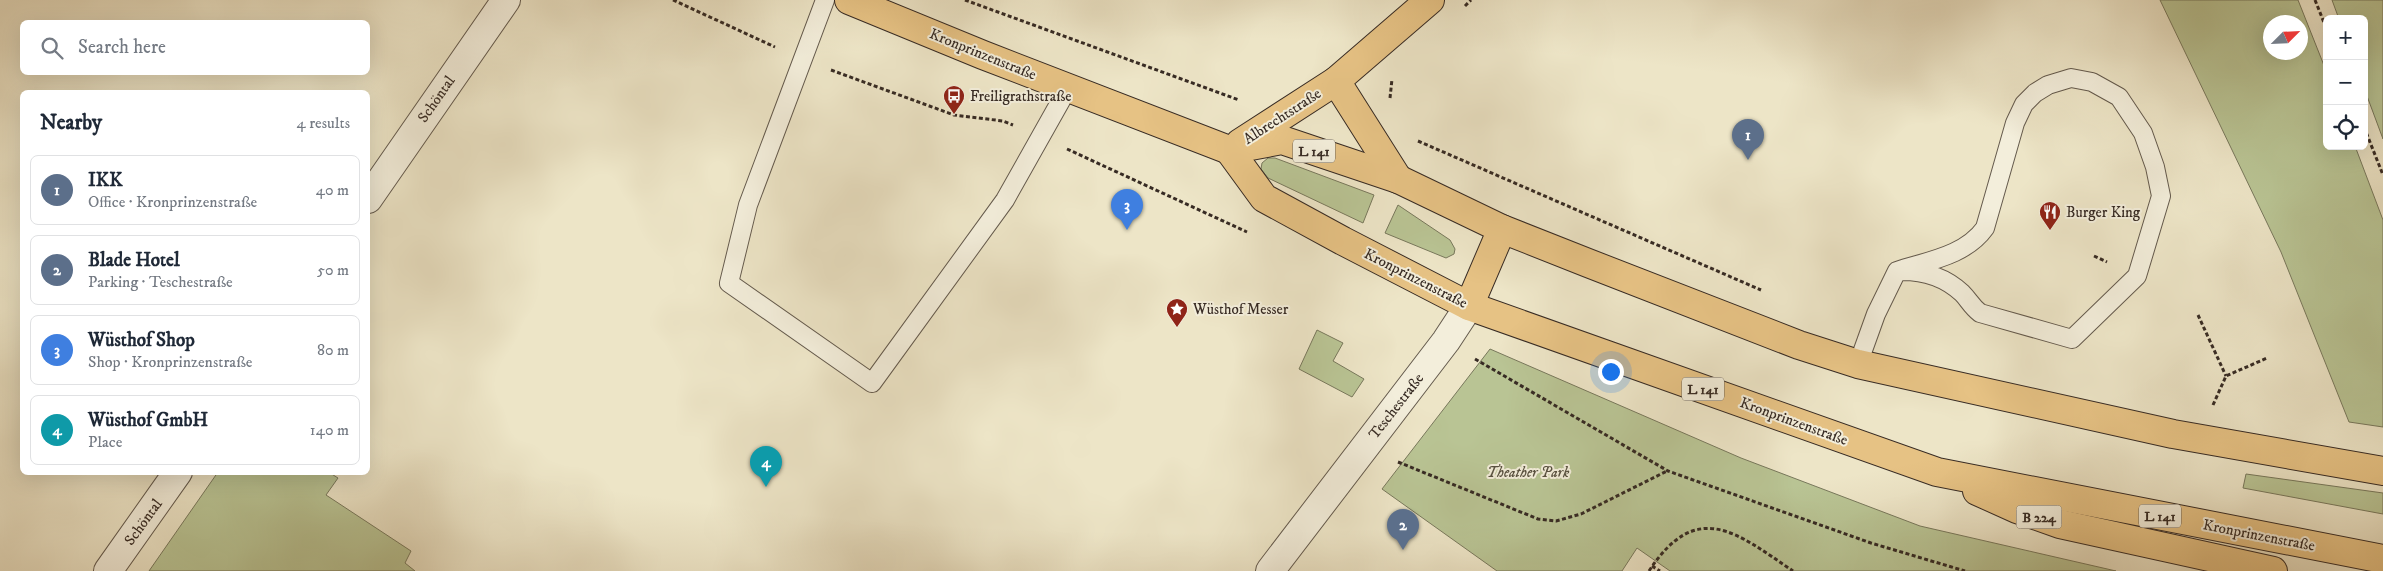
<!DOCTYPE html>
<html lang="en">
<head>
<meta charset="utf-8">
<style>
  :root { --surface:#fff; --page:#f6f6f7; --text:#1f2937; --muted:#747a83; --line:#e0e1e3; --accent:#1a73e8 }
  body { margin:0; font-family:"IM FELL DW Pica",serif; background:var(--page); color:var(--text) }
  .controls { position:absolute; right:15px; top:15px; display:grid; overflow:hidden; border-radius:8px; box-shadow:0 5px 20px #0002 }
  .controls button { width:45px; height:45px; display:grid; place-items:center; padding:0; border:0; border-bottom:1px solid var(--line); background:var(--surface); color:var(--text); font:25px sans-serif }
  .compass { position:absolute; left:2263px; top:15px; width:45px; height:45px; border-radius:50%; background:var(--surface); box-shadow:0 5px 20px #0002; rotate:66deg }
  .you { position:absolute; left:1610px; top:371px; width:18px; height:18px; margin:-12px; border:4px solid #fff; border-radius:50%; background:#1a73e8; box-shadow:0 0 0 8px #1a73e833 }
  .badge { display:grid; place-items:center; width:32px; height:32px; border-radius:50%; background:var(--accent); color:#fff; font-size:16px; font-weight:700 }
  .pin { position:absolute; translate:-50% -41px; filter:drop-shadow(0 1px 2px #0008) }
  .pin::after { content:''; position:absolute; top:26px; width:18px; height:15px; background:inherit; clip-path:polygon(0 0,100% 0,50% 100%) }
  .list { margin:0; padding:0; list-style:none }
  h2 { display:flex; justify-content:space-between; align-items:center; height:65px; margin:0; padding:0 20px; font-size:21px }
  h2 small { font-size:16px; font-weight:400; color:var(--muted) }
  .list li { display:grid; grid-template-columns:32px 1fr auto; gap:15px; align-items:center; box-sizing:border-box; height:70px; margin:0 10px 10px; padding:0 10px; border:1px solid var(--line); border-radius:8px }
  .list b { display:block; font-size:19px; white-space:nowrap }
  .list p { margin:0; font-size:16px; white-space:nowrap; color:var(--muted) }
  .list em { font-size:16px; font-style:normal; color:var(--muted) }
  .icon { flex:none; width:28px; height:28px; fill:none; stroke:currentColor; stroke-width:2; stroke-linecap:round; stroke-linejoin:round }
  .map { position:relative; flex:none; width:2383px; height:571px; overflow:hidden }
  .search { position:absolute; background:var(--surface); box-shadow:0 5px 20px #0002; left:20px; top:20px; width:350px; height:55px; display:flex; align-items:center; gap:12px; box-sizing:border-box; padding:0 18px; border-radius:8px; color:var(--muted); font-size:19px }
  .panel { position:absolute; background:var(--surface); box-shadow:0 5px 20px #0002; left:20px; top:90px; width:350px; height:385px; border-radius:8px }
  .map>svg:first-child { display:block }
  .green { fill:#b9c494; stroke:#78785c; fill-rule:evenodd }
  .lines { fill:none; stroke-linecap:round; stroke-linejoin:round }
  .service-casing { stroke:#645a4d; stroke-width:20 }
  .minor-casing { stroke:#645a4d; stroke-width:30 }
  .primary-casing { stroke:#372b24; stroke-width:30 }
  .path { stroke:#372b24; stroke-width:3; stroke-dasharray:4 2.5; stroke-linecap:butt }
  .service { stroke:#f3eedb; stroke-width:18 }
  .minor { stroke:#f3eedb; stroke-width:28 }
  .primary { stroke:#e6c284; stroke-width:28 }
  .labels { text-anchor:middle; stroke-width:4; stroke-linejoin:round; paint-order:stroke }
  .shield { fill:#f3eedb; stroke:#6f665b; stroke-width:1 }
  .shield-label { font-size:14px; font-weight:bold; fill:#372b24 }
  .street-label { font-size:15px; fill:#372b24; stroke:#f3eedb }
  .poi-label { font-size:15px; fill:#372b24; stroke:#f3eedb; text-anchor:start }
  .park-label { font-size:15px; font-style:italic; fill:#585140; stroke:#f3eedb }
</style>
</head>
<body>
<div class="map">
<svg width="2383" height="571" viewBox="0 0 2383 571">
  <rect width="100%" height="100%" fill="#ede5c7"/>
  <filter id="stains"><feTurbulence type="fractalNoise" baseFrequency=".004" numOctaves="4"/><feColorMatrix values="0 0 0 0 .2 0 0 0 0 .09 0 0 0 0 .02 0 0 0 .5 -.17"/></filter>
  <radialGradient id="worn" r=".72"><stop offset=".6" stop-color="#630" stop-opacity="0"/><stop offset="1" stop-color="#630" stop-opacity=".3"/></radialGradient>
  <g class="green">
    <path d="M2160 0H2298L2327 73V146H2355L2383 220V427L2349 422 2281 252ZM2270 22H2300V52H2270Z"/>
    <polygon points="2332,0 2383,0 2383,139 2364,88 2364,19 2339,19"/>
    <polygon points="1268,158 1275,158 1374,195 1363,223 1268,178 1261,169 1262,163"/>
    <polygon points="1398,205 1450,240 1455,249 1454,254 1446,258 1385,233"/>
    <polygon points="1317,330 1343,343 1333,361 1364,379 1352,397 1299,369"/>
    <polygon points="1490,349 1741,458 1920,526 2116,571 1670,571 1637,548 1622,571 1497,571 1382,489"/>
    <polygon points="218,472 330,473 338,478 326,495 411,551 405,563 415,571 149,571"/>
    <polygon points="2246,474 2383,493 2383,514 2243,488"/>
  </g>
  <g class="lines">
    <g class="service-casing">
      <g id="service">
        <polyline points="825,0 748,205 729,283 872,383 1005,200 1068,88"/>
        <path d="M1858 364 1876 314 1897 271C1921 270 1944 276 1962 293 1969 300 1971 306 1980 313L2072 339 2137 276 2161 196 2155 167 2143 133 2119 97 2092 82 2071 78 2048 85 2035 93 2024 104 2015 123 1985 228C1965 256 1927 261 1897 271"/>
      </g>
    </g>
    <g class="minor-casing">
      <g id="minor">
        <polyline points="368,199 506,0"/>
        <polyline points="108,571 178,472"/>
        <polyline points="1270,571 1446,341 1469,306"/>
      </g>
    </g>
    <g class="primary-casing">
      <g id="primary">
        <polyline points="849,0 983,55 1229,150 1282,140 1398,179 1502,229 1588,263 1799,345 1858,364 2173,434 2383,471"/>
        <polyline points="1240,143 1336,81"/>
        <polyline points="1229,150 1264,198 1343,241 1469,306 1937,472 2383,559"/>
        <polyline points="1398,179 1336,81 1430,0"/>
        <polyline points="1469,306 1502,229"/>
        <polyline points="1977,491 2017,509 2060,524 2273,571"/>
      </g>
    </g>
    <g class="path">
      <polyline points="673,0 775,47"/>
      <polyline points="965,0 1239,100"/>
      <polyline points="2315,0 2327,30"/>
      <polyline points="1465,6 1471,0"/>
      <polyline points="831,70 954,115 1003,121 1013,125"/>
      <polyline points="1390,98 1392,79"/>
      <polyline points="2364,127 2383,175"/>
      <polyline points="1418,141 1761,290"/>
      <polyline points="1067,149 1247,232"/>
      <polyline points="2094,256 2107,262"/>
      <polyline points="2198,315 2226,376"/>
      <polyline points="1475,359 1668,471 1871,543 1965,571"/>
      <polyline points="2213,405 2226,376 2267,358"/>
      <polyline points="1398,462 1538,519 1556,521 1581,514 1667,471"/>
      <polyline points="1652,566 1660,571"/>
      <path d="M1649 571C1697 498 1737 533 1793 571"/>
    </g>
    <use href="#service" class="service"/>
    <use href="#minor" class="minor"/>
    <use href="#primary" class="primary"/>
  </g>
  <defs>
    <g id="bus-pin" transform="scale(1.125)"><path d="M0 17L-7.5 6A9.5 9.5 0 1 1 7.5 6Z" fill="#8f2418" stroke="#f3eedb"/><path d="M-5-6H5V4H4V6H2V4H-2V6H-4V4H-5ZM-3.5-4V0h7V-4ZM-3.5 1.2v1.5H-2V1.2ZM2 1.2v1.5H3.5V1.2Z" fill="#fff"/></g>
    <g id="restaurant-pin" transform="scale(1.125)"><path d="M0 17L-7.5 6A9.5 9.5 0 1 1 7.5 6Z" fill="#8f2418" stroke="#f3eedb"/><path d="M-5-6h1v4h1v-4h1v4h1v-4h1v5L-1.5 .5V6h-2V.5L-5-1ZM5-6V6H3V1.5H1.5Q1.5-4 5-6Z" fill="#fff"/></g>
    <g id="sight-pin" transform="scale(1.125)"><path d="M0 17L-7.5 6A9.5 9.5 0 1 1 7.5 6Z" fill="#8f2418" stroke="#f3eedb"/><path d="M0-6L1.8-2.2L6-1.7L2.9 1.2L3.7 5.4L0 3.3L-3.7 5.4L-2.9 1.2L-6-1.7L-1.8-2.2Z" fill="#fff"/></g>
  </defs>
  <g fill-rule="evenodd">
    <use href="#bus-pin" x="954" y="96"/>
    <use href="#restaurant-pin" x="2050" y="212"/>
    <use href="#sight-pin" x="1177" y="309"/>
  </g>
  <g class="labels">
    <g class="shield">
      <rect x="1293" y="139.5" width="42" height="23" rx="4"/>
      <rect x="1682" y="377.5" width="42" height="23" rx="4"/>
      <rect x="2139" y="504.5" width="42" height="23" rx="4"/>
      <rect x="2016.5" y="505.5" width="45" height="23" rx="4"/>
    </g>
    <g class="shield-label">
      <text x="1314" y="156">L 141</text>
      <text x="1703" y="394">L 141</text>
      <text x="2160" y="521">L 141</text>
      <text x="2039" y="522">B 224</text>
    </g>
    <g class="street-label">
      <text transform="translate(983 54) rotate(22)" y="5">Kronprinzenstraße</text>
      <text transform="translate(436 99) rotate(-55)" y="5">Schöntal</text>
      <text transform="translate(1282 116) rotate(-33)" y="5">Albrechtstraße</text>
      <text transform="translate(1416 278) rotate(27)" y="5">Kronprinzenstraße</text>
      <text transform="translate(1396 406) rotate(-52)" y="5">Teschestraße</text>
      <text transform="translate(1794 421) rotate(20)" y="5">Kronprinzenstraße</text>
      <text transform="translate(143 522) rotate(-54)" y="5">Schöntal</text>
      <text transform="translate(2259 535) rotate(11)" y="5">Kronprinzenstraße</text>
    </g>
    <g class="poi-label">
      <text x="970" y="101">Freiligrathstraße</text>
      <text x="2066" y="217">Burger King</text>
      <text x="1193" y="314">Wüsthof Messer</text>
    </g>
    <g class="park-label">
      <text x="1528" y="477">Theather Park</text>
    </g>
  </g>
  <rect width="100%" height="100%" filter="url(#stains)"/>
  <rect width="100%" height="100%" fill="url(#worn)"/>
</svg>
<div class="controls">
<button>+</button>
<button>−</button>
<button><svg class="icon" aria-label="locate" viewBox="0 0 24 24"><circle cx="12" cy="12" r="6"/><path d="M12 2v4M12 18v4M2 12h4M18 12h4"/></svg></button>
</div>
<svg class="compass" viewBox="-18 -18 36 36"><path d="M0-13l5 13h-10z" fill="#e53935"/><path d="M0 13l5-13h-10z" fill="#747a83"/></svg>
<div class="you"></div>
<div class="pin badge" style="left:1748px;top:160px;background:#5c6f8a">1</div>
<div class="pin badge" style="left:1403px;top:550px;background:#5c6f8a">2</div>
<div class="pin badge" style="left:1127px;top:230px;background:#3f7fe0">3</div>
<div class="pin badge" style="left:766px;top:487px;background:#0f9aa8">4</div>
<div class="search"><svg class="icon" aria-label="search" viewBox="0 0 24 24"><circle cx="10" cy="10" r="6"/><path d="M15 15l6 6"/></svg>Search here</div>
<section class="panel">
<h2>Nearby<small>4 results</small></h2>
<ul class="list">
<li><span class="badge" style="background:#5c6f8a">1</span><div><b>IKK</b><p>Office · Kronprinzenstraße</p></div><em>40 m</em></li>
<li><span class="badge" style="background:#5c6f8a">2</span><div><b>Blade Hotel</b><p>Parking · Teschestraße</p></div><em>50 m</em></li>
<li><span class="badge" style="background:#3f7fe0">3</span><div><b>Wüsthof Shop</b><p>Shop · Kronprinzenstraße</p></div><em>80 m</em></li>
<li><span class="badge" style="background:#0f9aa8">4</span><div><b>Wüsthof GmbH</b><p>Place</p></div><em>140 m</em></li>
</ul>
</section>
</div>
</body>
</html>
